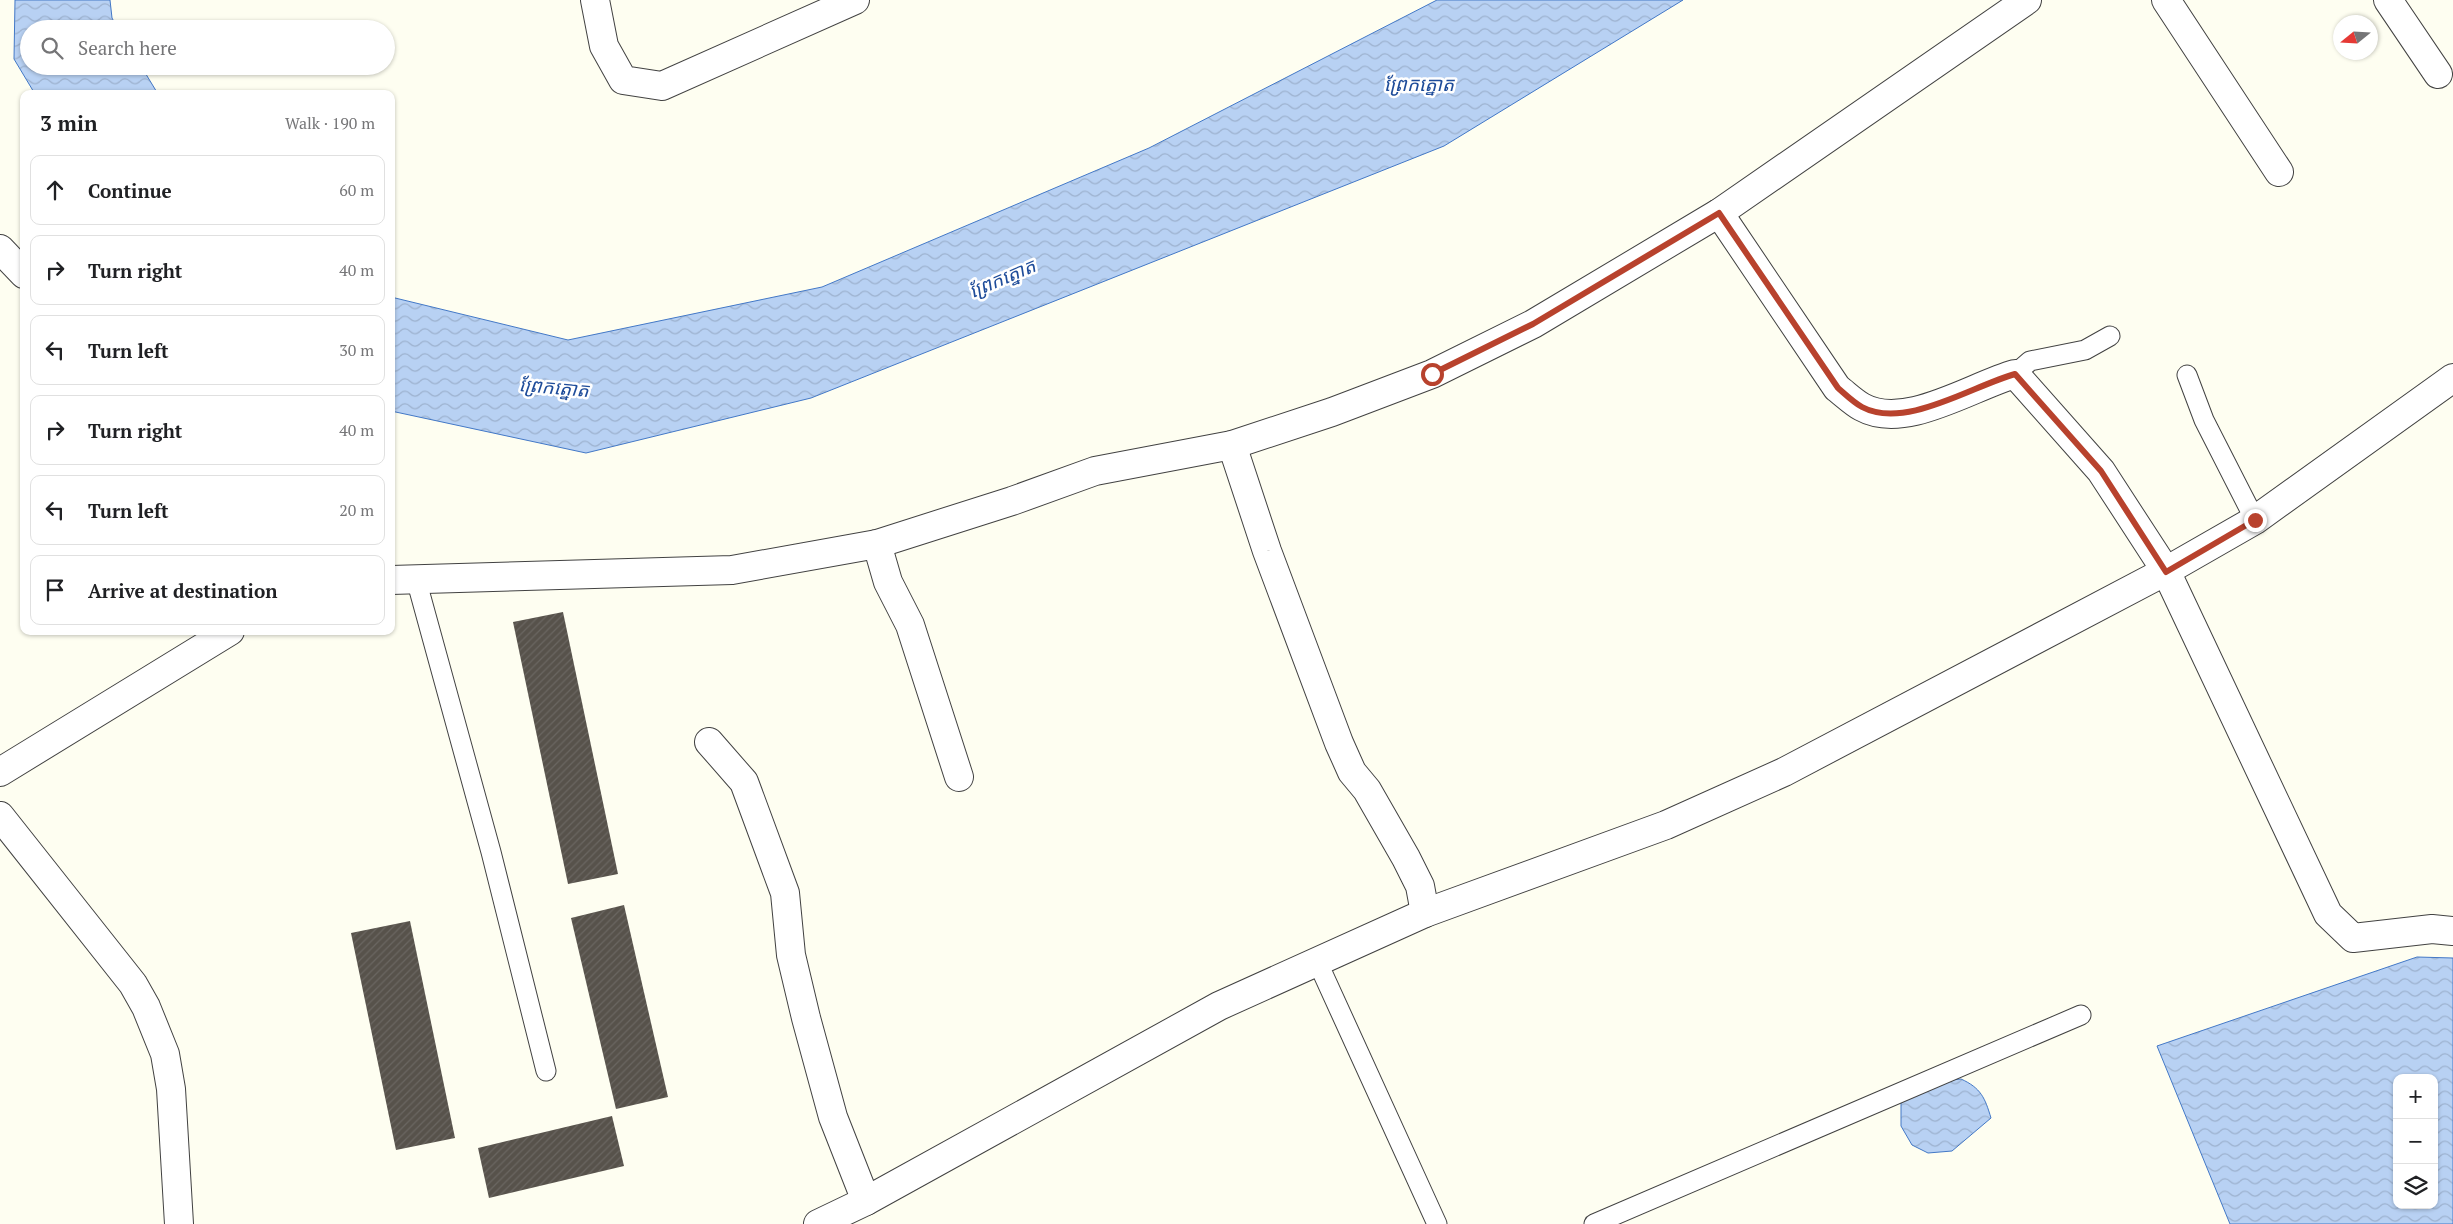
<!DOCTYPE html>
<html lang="en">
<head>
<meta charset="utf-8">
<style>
  :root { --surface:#fff; --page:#f2f2f2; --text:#202124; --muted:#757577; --line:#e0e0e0 }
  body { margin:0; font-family:"PT Serif","Noto Sans Khmer",serif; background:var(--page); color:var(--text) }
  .controls { position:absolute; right:15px; bottom:15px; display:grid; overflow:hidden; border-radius:10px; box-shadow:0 1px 4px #0004 }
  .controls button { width:45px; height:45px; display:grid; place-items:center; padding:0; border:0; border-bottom:1px solid var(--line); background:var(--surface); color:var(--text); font:25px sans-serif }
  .compass { position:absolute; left:2333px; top:15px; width:45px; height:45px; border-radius:50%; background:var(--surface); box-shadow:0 1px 4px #0004; rotate:252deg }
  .stop { position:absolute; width:15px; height:15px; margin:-11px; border:4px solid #b8422d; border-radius:50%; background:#fff }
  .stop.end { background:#b8422d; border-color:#fff; box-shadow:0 1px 5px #0008 }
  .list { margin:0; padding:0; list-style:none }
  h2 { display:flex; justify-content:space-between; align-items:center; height:65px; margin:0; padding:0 20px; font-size:21px }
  h2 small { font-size:16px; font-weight:400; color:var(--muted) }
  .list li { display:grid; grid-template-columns:32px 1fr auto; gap:15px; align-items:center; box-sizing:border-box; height:70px; margin:0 10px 10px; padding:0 10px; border:1px solid var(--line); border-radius:10px }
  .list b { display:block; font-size:19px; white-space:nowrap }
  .list em { font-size:16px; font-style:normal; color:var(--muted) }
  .icon { flex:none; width:28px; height:28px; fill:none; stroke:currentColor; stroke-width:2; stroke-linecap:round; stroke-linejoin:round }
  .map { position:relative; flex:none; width:2453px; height:1224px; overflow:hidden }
  .search { position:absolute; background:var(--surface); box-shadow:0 1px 4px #0004; left:20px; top:20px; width:375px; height:55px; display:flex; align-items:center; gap:12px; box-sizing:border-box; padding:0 18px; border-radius:28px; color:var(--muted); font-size:19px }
  .panel { position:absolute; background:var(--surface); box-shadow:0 1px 4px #0004; left:20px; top:90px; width:375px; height:545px; border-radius:10px }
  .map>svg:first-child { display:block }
  .water { fill:url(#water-waves); stroke:#4378c6; fill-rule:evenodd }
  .building { fill:url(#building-hatch) }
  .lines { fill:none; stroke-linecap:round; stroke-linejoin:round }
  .lane-casing { stroke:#424242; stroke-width:21 }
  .street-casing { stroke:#424242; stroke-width:30 }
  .lane { stroke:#fff; stroke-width:19 }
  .street { stroke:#fff; stroke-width:28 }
  .route { stroke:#b8422d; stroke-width:6 }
  .labels { text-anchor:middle; stroke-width:5; stroke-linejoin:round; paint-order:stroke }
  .water-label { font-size:19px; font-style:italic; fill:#1e4c9a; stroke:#fff }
</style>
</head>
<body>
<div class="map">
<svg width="2453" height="1224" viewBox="0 0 2453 1224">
  <defs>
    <pattern id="water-waves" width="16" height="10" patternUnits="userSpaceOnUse" patternTransform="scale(1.25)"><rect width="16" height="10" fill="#b8d1f3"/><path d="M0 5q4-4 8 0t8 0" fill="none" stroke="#9db2cf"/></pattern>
    <pattern id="building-hatch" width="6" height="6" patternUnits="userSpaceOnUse" patternTransform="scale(1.25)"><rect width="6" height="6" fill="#57524b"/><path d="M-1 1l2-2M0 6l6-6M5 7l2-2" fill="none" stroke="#6a6661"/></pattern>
  </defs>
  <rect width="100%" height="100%" fill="#fefef1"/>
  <g class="water">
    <polygon points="15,0 110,0 112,18 118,29 29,29 29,66 141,66 158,94 35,94 14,59"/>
    <polygon points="1437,0 1683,0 1444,146 811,398 586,453 391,411 391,297 568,340 822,287 1149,148"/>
    <path d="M2417 957 2453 958V1224H2230L2157 1046ZM2397 1078H2434V1205H2397Z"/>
    <path d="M1961 1079C1981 1088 1985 1098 1991 1118L1952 1151 1928 1153 1912 1145 1901 1126V1101L1938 1081Z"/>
  </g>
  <g class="building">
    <polygon points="563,612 618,874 568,884 513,622"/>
    <polygon points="624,905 668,1097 616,1109 571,918"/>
    <polygon points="410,921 455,1138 396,1150 351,933"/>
    <polygon points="612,1116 624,1166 489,1198 478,1148"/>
  </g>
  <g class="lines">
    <g class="lane-casing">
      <g id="lane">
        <polyline points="2015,374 2030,361 2085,350 2110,336"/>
        <polyline points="2187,375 2204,420 2255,520"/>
        <polyline points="416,579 491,852 546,1071"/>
        <polyline points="1318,963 1437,1224"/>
        <polyline points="1594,1224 2081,1015"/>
      </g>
    </g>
    <g class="street-casing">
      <g id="street">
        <polyline points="595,0 604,46 623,80 662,86 855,0"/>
        <polyline points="2166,0 2279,172"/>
        <polyline points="2388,0 2438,74"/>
        <path d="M1719 213 1837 388C1845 394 1853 402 1862 407 1905 431 1972 386 2015 374L2101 471 2166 571 2328 914 2353 938 2432 929 2453 931"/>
        <polyline points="0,249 24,274"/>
        <polyline points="1232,445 1267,551 1339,743 1352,772 1367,790 1406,858 1420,886 1425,913"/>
        <polyline points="877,544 888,582 910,625 959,777"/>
        <polyline points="391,580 732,570 877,544 1012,501 1095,471 1232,445 1332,412 1432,374 1533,324 1719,213 2027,0"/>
        <polyline points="709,742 744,782 785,893 791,955 806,1018 833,1117 866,1201"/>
        <polyline points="0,772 230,631"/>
        <polyline points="0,816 133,984 146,1007 165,1054 171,1089 179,1224"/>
        <polyline points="818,1224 866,1201 1219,1006 1425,913 1666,825 1784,772 2166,571 2255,520 2453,378"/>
      </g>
    </g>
    <use href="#lane" class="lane"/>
    <use href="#street" class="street"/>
  </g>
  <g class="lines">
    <path class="route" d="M1432 374 1533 324 1719 213 1838 388C1845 394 1853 402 1862 407 1905 430 1972 386 2015 374L2101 471 2166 572 2255 520"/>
  </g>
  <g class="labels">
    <g class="water-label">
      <text x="1419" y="91">ព្រែកត្នោត</text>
      <text transform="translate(1002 278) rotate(-23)" y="7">ព្រែកត្នោត</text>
      <text transform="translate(554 387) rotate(5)" y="7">ព្រែកត្នោត</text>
    </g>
  </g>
</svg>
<div class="controls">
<button>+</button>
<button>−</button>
<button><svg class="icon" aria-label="layers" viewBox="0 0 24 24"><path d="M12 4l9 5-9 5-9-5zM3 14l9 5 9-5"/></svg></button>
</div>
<svg class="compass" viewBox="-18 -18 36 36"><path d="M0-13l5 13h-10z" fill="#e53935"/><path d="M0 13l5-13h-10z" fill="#757577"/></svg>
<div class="stop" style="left:1432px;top:374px"></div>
<div class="stop end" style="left:2255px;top:520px"></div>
<div class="search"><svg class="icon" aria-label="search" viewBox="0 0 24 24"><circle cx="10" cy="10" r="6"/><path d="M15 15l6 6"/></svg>Search here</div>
<section class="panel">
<h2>3 min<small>Walk · 190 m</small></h2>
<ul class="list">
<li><svg class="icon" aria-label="ahead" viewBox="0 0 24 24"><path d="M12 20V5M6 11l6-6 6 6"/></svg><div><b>Continue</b></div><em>60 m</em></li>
<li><svg class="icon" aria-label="right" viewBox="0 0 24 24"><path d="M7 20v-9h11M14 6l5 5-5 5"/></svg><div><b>Turn right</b></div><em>40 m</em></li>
<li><svg class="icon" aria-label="left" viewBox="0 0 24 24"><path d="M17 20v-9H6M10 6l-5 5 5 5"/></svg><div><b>Turn left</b></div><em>30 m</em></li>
<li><svg class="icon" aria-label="right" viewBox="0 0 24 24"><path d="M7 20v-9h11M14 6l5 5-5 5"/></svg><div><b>Turn right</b></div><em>40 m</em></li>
<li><svg class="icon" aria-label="left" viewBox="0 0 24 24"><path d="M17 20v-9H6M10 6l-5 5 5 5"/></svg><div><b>Turn left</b></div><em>20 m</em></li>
<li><svg class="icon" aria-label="arrive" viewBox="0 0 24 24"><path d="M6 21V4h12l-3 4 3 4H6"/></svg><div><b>Arrive at destination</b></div></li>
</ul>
</section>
</div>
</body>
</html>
